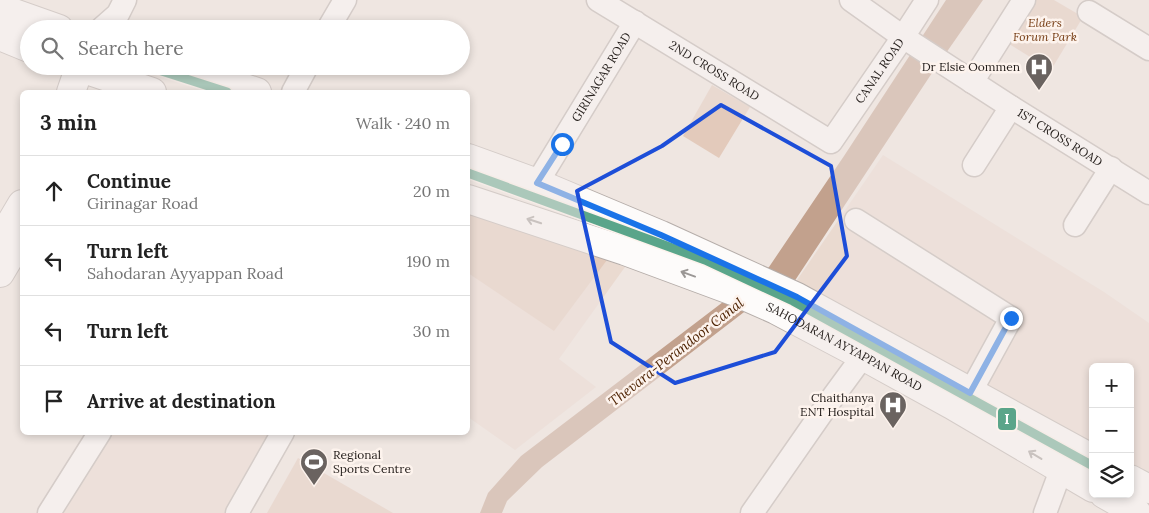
<!DOCTYPE html>
<html lang="en">
<head>
<meta charset="utf-8">
<style>
  :root { --surface:#fff; --page:#f6f6f6; --text:#222; --muted:#767676; --line:#e0e0e0 }
  body { margin:0; font-family:Lora,serif; background:var(--page); color:var(--text) }
  .controls { position:absolute; right:15px; bottom:15px; display:grid; overflow:hidden; border-radius:8px; box-shadow:0 2px 8px #0003 }
  .controls button { width:45px; height:45px; display:grid; place-items:center; padding:0; border:0; border-bottom:1px solid var(--line); background:var(--surface); color:var(--text); font:25px sans-serif }
  .stop { position:absolute; width:15px; height:15px; margin:-11px; border:4px solid #1a73e8; border-radius:50%; background:#fff }
  .stop.end { background:#1a73e8; border-color:#fff; box-shadow:0 1px 5px #0008 }
  .list { margin:0; padding:0; list-style:none }
  h2 { display:flex; justify-content:space-between; align-items:center; height:65px; margin:0; padding:0 20px; font-size:21px }
  h2 small { font-size:16px; font-weight:400; color:var(--muted) }
  .list li { display:grid; grid-template-columns:32px 1fr auto; gap:15px; align-items:center; box-sizing:border-box; height:70px; padding:0 20px; border-top:1px solid var(--line) }
  .list b { display:block; font-size:19px; white-space:nowrap }
  .list p { margin:0; font-size:16px; white-space:nowrap; color:var(--muted) }
  .list em { font-size:16px; font-style:normal; color:var(--muted) }
  .icon { flex:none; width:28px; height:28px; fill:none; stroke:currentColor; stroke-width:2; stroke-linecap:round; stroke-linejoin:round }
  .map { position:relative; flex:none; width:1149px; height:513px; overflow:hidden }
  .search { position:absolute; background:var(--surface); box-shadow:0 2px 8px #0003; left:20px; top:20px; width:450px; height:55px; display:flex; align-items:center; gap:12px; box-sizing:border-box; padding:0 18px; border-radius:28px; color:var(--muted); font-size:19px }
  .panel { position:absolute; background:var(--surface); box-shadow:0 2px 8px #0003; left:20px; top:90px; width:450px; height:345px; border-radius:8px }
  .map>svg:first-child { display:block }
  .built { fill:#eadad0 }
  .green { fill:#e3cabb }
  .water { fill:#c2a18d }
  .lines { fill:none; stroke-linecap:round; stroke-linejoin:round }
  .minor-casing { stroke:#b5ada9; stroke-width:25 }
  .major-casing { stroke:#b5ada9; stroke-width:30 }
  .minor { stroke:#fdfbfa; stroke-width:22 }
  .major { stroke:#fdfbfa; stroke-width:28 }
  .metro-1-casing { stroke:#fdf3ed; stroke-width:12 }
  .metro-1 { stroke:#5aa58a; stroke-width:9 }
  .oneway { stroke:#9b9795 }
  .route { stroke:#1a73e8; stroke-width:6 }
  .marked { fill:none; stroke:#1d4ed8; stroke-width:4; stroke-linejoin:round }
  .labels { text-anchor:middle; stroke-width:5; stroke-linejoin:round; paint-order:stroke }
  .park-label { font-size:12px; font-style:italic; fill:#763d14; stroke:#fdf3ed }
  .poi-label { font-size:12px; fill:#231d1a; stroke:#fdf3ed; text-anchor:end }
  .street-label { font-size:12px; fill:#231d1a; stroke:#fdf3ed }
  .water-label { font-size:14px; font-style:italic; fill:#4e2303; stroke:#fdf3ed }
  .line-badge { stroke:#fdf3ed; stroke-width:2 }
  .badge-label { font-size:14px; text-anchor:middle; font-weight:bold; fill:#fff }
</style>
</head>
<body>
<div class="map">
<svg width="1149" height="513" viewBox="0 0 1149 513">
  <rect width="100%" height="100%" fill="#efe6e1"/>
  <g class="built">
    <polygon points="883,155 1104,292 1149,323 1149,475 1130,465 1130,367 1093,367 1093,444 795,283"/>
    <polygon points="468,210 625,267 559,359 596,387 515,450 468,417"/>
    <polygon points="107,433 271,433 225,513 56,513"/>
  </g>
  <g class="green">
    <polygon points="1032,0 1054,0 1083,17 1051,70 1006,42"/>
    <polygon points="712,85 750,107 719,158 683,136"/>
    <polygon points="468,210 607,260 554,331 468,273"/>
    <polygon points="298,458 393,513 267,513"/>
  </g>
  <polygon class="water" points="946,0 983,0 930,76 794,282 752,306 542,467 507,501 502,513 480,513 488,493 521,456 769,267 844,156"/>
  <g class="lines">
    <g class="minor-casing">
      <g id="minor">
        <path id="s1" d="M598 0 831 142 903 37 927 0"/>
        <path id="s2" d="M851 0 903 37 1011 107 1149 193"/>
        <polyline points="1089,12 1149,49"/>
        <polyline points="101,29 118,14 125,0"/>
        <polyline points="328,29 345,0"/>
        <polyline points="972,82 1024,0"/>
        <polyline points="293,92 307,66"/>
        <polyline points="974,165 1011,107"/>
        <path id="s3" d="M537 183 635 22"/>
        <polyline points="856,220 1011,318 970,393"/>
        <polyline points="1075,225 1111,168"/>
        <polyline points="49,513 100,432"/>
        <polyline points="237,513 283,432"/>
        <polyline points="752,513 830,401 863,356"/>
        <polyline points="1045,513 1061,470"/>
      </g>
    </g>
    <g class="major-casing">
      <g id="major">
        <polyline points="0,8 59,29"/>
        <polyline points="0,36 29,48"/>
        <polyline points="75,66 152,92"/>
        <polyline points="178,66 257,92"/>
        <polyline points="71,92 80,66"/>
        <polyline points="468,158 537,183 661,235 797,297 1093,459"/>
        <path id="s4" d="M468 199 625 251 733 291 776 310 863 356 952 405 1093 488"/>
        <polyline points="0,241 22,204"/>
        <polyline points="0,273 22,236"/>
        <polyline points="1130,479 1149,489"/>
        <polyline points="1104,494 1137,513"/>
      </g>
    </g>
    <use href="#minor" class="minor"/>
    <use href="#major" class="major"/>
    <g class="metro-1-casing">
      <g id="metro-1">
        <polyline points="146,66 227,92"/>
        <polyline points="468,173 705,260 793,301 1093,466"/>
      </g>
    </g>
    <use href="#metro-1" class="metro-1"/>
  </g>
  <defs><path id="oneway-shaft" d="M-6 0H5M1.5-3L5.5 0L1.5 3" fill="none" stroke-width="1.6" stroke-linecap="round" stroke-linejoin="round" transform="scale(1.25)"/></defs>
  <g class="oneway">
    <use href="#oneway-shaft" transform="translate(534 221) rotate(-162)"/>
    <use href="#oneway-shaft" transform="translate(688 274) rotate(-160)"/>
    <use href="#oneway-shaft" transform="translate(1035 455) rotate(-149)"/>
  </g>
  <g class="lines">
    <polyline class="route" points="562,144 537,183 661,235 797,297 970,393 1011,318"/>
  </g>
  <path d="M0 0H1149V513H0ZM721 105 831 166 847 256 775 352 675 383 611 342 577 191 662 146Z" fill="#efe6e1" fill-opacity=".55" fill-rule="evenodd"/>
  <path class="marked" d="M721 105 831 166 847 256 775 352 675 383 611 342 577 191 662 146Z"/>
  <defs>
    <g id="hospital-pin" transform="scale(1.4375)"><path d="M0 17L-7.5 6A9.5 9.5 0 1 1 7.5 6Z" fill="#6a6360" stroke="#fdf3ed"/><path d="M-5-5h3v3.5h4V-5h3V5h-3V1.5h-4V5h-3Z" fill="#fff"/></g>
    <g id="stadium-pin" transform="scale(1.4375)"><path d="M0 17L-7.5 6A9.5 9.5 0 1 1 7.5 6Z" fill="#6a6360" stroke="#fdf3ed"/><path d="M0-5a6.5 5 0 1 0 0 10a6.5 5 0 1 0 0-10ZM-3.5-1.8h7v3.6h-7Z" fill="#fff"/></g>
  </defs>
  <g fill-rule="evenodd">
    <use href="#hospital-pin" x="1039" y="67"/>
    <use href="#hospital-pin" x="893" y="405"/>
    <use href="#stadium-pin" x="314" y="462"/>
  </g>
  <g class="labels">
    <g class="park-label">
      <text x="1045" y="27">Elders<tspan x="1045" dy="14">Forum Park</tspan></text>
    </g>
    <g class="poi-label">
      <text x="1020" y="71">Dr Elsie Oommen</text>
      <text x="874" y="402">Chaithanya<tspan x="874" dy="14">ENT Hospital</tspan></text>
      <text x="333" y="459" text-anchor="start">Regional<tspan x="333" dy="14">Sports Centre</tspan></text>
    </g>
    <g class="street-label">
      <text dy="4" stroke="none"><textPath href="#s1" startOffset="136">2ND CROSS ROAD</textPath></text>
      <text dy="4" stroke="none"><textPath href="#s1" startOffset="359">CANAL ROAD</textPath></text>
      <text dy="4" stroke="none"><textPath href="#s3" startOffset="124">GIRINAGAR ROAD</textPath></text>
      <text dy="4" stroke="none"><textPath href="#s2" startOffset="250">1ST CROSS ROAD</textPath></text>
      <text dy="4" stroke="none"><textPath href="#s4" startOffset="405">SAHODARAN AYYAPPAN ROAD</textPath></text>
    </g>
    <g class="water-label">
      <text transform="translate(676 352) rotate(-38)" y="5">Thevara-Perandoor Canal</text>
    </g>
  </g>
  <rect class="line-badge" x="997" y="407" width="20" height="24" rx="5" fill="#5aa58a"/>
  <g class="badge-label">
    <text x="1007" y="424">I</text>
  </g>
</svg>
<div class="controls">
<button>+</button>
<button>−</button>
<button><svg class="icon" aria-label="layers" viewBox="0 0 24 24"><path d="M12 4l9 5-9 5-9-5zM3 14l9 5 9-5"/></svg></button>
</div>
<div class="stop" style="left:562px;top:144px"></div>
<div class="stop end" style="left:1011px;top:318px"></div>
<div class="search"><svg class="icon" aria-label="search" viewBox="0 0 24 24"><circle cx="10" cy="10" r="6"/><path d="M15 15l6 6"/></svg>Search here</div>
<section class="panel">
<h2>3 min<small>Walk · 240 m</small></h2>
<ul class="list">
<li><svg class="icon" aria-label="ahead" viewBox="0 0 24 24"><path d="M12 20V5M6 11l6-6 6 6"/></svg><div><b>Continue</b><p>Girinagar Road</p></div><em>20 m</em></li>
<li><svg class="icon" aria-label="left" viewBox="0 0 24 24"><path d="M17 20v-9H6M10 6l-5 5 5 5"/></svg><div><b>Turn left</b><p>Sahodaran Ayyappan Road</p></div><em>190 m</em></li>
<li><svg class="icon" aria-label="left" viewBox="0 0 24 24"><path d="M17 20v-9H6M10 6l-5 5 5 5"/></svg><div><b>Turn left</b></div><em>30 m</em></li>
<li><svg class="icon" aria-label="arrive" viewBox="0 0 24 24"><path d="M6 21V4h12l-3 4 3 4H6"/></svg><div><b>Arrive at destination</b></div></li>
</ul>
</section>
</div>
</body>
</html>
